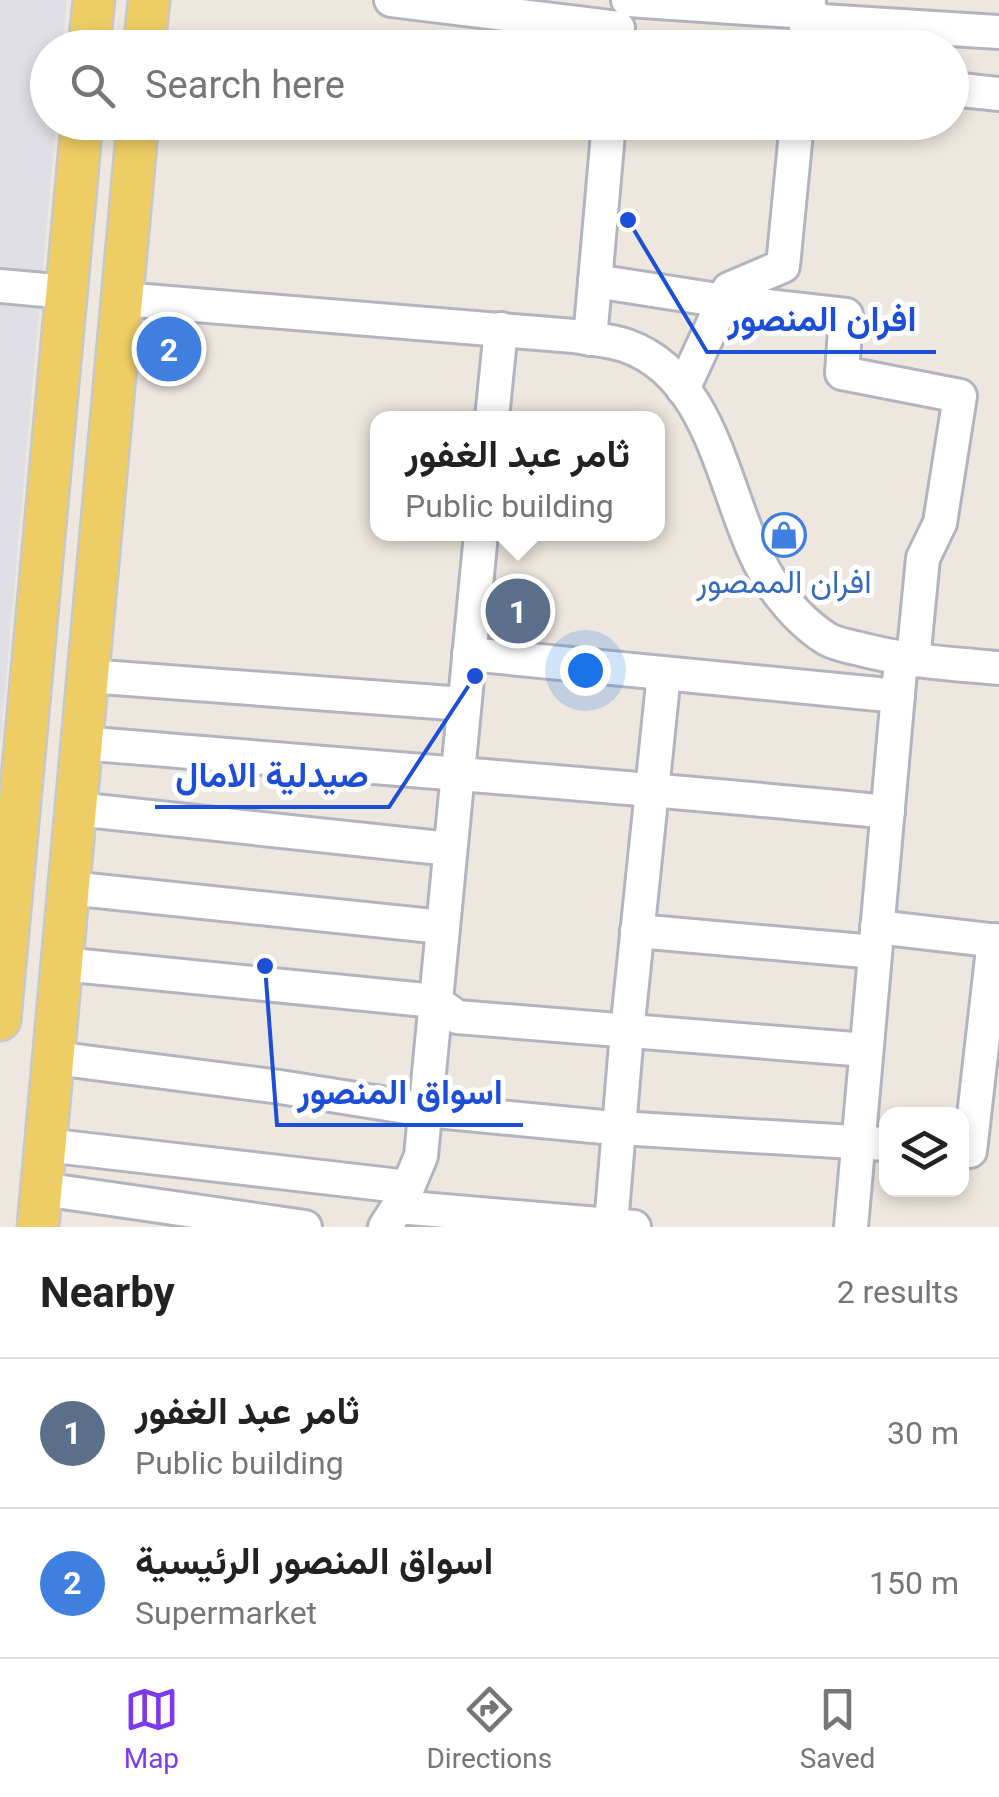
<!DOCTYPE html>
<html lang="en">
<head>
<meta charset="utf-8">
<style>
  :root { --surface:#fff; --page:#f2f2f2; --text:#222; --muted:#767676; --line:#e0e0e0; --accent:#7c3aed }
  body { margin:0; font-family:Roboto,Vazirmatn,sans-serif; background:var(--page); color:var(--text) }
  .controls { position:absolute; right:30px; bottom:30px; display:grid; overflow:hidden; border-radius:20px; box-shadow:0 5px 15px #0003 }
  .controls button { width:90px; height:90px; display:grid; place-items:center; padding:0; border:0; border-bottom:2px solid var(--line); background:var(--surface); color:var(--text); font:50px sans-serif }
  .you { position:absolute; left:585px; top:670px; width:35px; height:35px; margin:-25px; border:8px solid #fff; border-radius:50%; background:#1a73e8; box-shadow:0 0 0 15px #1a73e833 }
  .badge { display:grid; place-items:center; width:65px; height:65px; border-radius:50%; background:var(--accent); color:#fff; font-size:32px; font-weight:700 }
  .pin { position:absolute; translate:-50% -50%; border:5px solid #fff; box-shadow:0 2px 10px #0006 }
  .popup { position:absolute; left:370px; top:411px; width:295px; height:130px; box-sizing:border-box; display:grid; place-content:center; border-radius:20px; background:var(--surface); filter:drop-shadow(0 2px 8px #0005); font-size:32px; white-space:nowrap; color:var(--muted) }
  .popup b { font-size:38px; color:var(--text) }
  .popup::after { content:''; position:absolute; left:50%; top:100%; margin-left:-20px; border:20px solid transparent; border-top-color:var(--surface) }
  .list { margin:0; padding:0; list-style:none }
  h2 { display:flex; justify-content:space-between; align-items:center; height:130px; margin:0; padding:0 40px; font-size:42px }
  h2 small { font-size:32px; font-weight:400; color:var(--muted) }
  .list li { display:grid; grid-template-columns:65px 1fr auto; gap:30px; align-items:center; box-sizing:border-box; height:150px; padding:0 40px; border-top:2px solid var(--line) }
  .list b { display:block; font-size:38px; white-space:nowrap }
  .list p { margin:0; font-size:32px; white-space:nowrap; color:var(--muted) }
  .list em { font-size:32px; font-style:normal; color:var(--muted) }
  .icon { flex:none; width:55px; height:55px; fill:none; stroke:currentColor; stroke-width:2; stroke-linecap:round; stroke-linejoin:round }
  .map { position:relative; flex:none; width:999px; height:1227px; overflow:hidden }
  .search { position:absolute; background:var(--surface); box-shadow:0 5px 15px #0003; left:30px; right:30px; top:30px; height:110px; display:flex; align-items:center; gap:25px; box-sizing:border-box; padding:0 35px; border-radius:55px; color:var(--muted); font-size:38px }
  .sheet { height:430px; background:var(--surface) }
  nav { display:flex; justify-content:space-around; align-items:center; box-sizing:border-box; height:140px; border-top:2px solid var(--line); background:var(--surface); font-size:28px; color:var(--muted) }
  nav a { display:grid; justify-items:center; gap:5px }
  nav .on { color:var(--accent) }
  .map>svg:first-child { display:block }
  .industrial { fill:#e1dfe6 }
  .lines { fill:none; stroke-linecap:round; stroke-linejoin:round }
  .minor-casing { stroke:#b2b5bf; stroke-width:38 }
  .major-casing { stroke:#c8c8c8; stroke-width:45 }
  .minor { stroke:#fff; stroke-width:32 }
  .major { stroke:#eecd64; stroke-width:40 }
  .labels { text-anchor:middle; stroke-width:10; stroke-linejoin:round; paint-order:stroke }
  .shop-label { font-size:32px; fill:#366cbe; stroke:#fff }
  .leader { fill:none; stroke:#1d4ed8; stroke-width:4 }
  .callout-dot { fill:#1d4ed8; stroke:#fff; stroke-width:4 }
  .callout-label { font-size:35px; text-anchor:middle; font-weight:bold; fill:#1d4ed8; stroke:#fff; stroke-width:10; stroke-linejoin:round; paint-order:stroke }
</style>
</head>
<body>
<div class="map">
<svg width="999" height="1227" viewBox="0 0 999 1227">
  <rect width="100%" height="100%" fill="#ede7df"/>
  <polygon class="industrial" points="0,0 67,0 62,47 48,48 48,122 56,123 0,746"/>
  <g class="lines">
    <g class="minor-casing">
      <g id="minor">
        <polyline points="391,0 618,28"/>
        <polyline points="628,0 807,12 822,21 999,32"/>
        <polyline points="804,48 809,0"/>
        <polyline points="952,89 999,94"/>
        <polyline points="595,281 724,301 846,315 842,373 960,396 940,523 923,558 913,661"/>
        <polyline points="0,286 67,292"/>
        <path d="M122 299 574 336C591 339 611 340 627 346 719 379 724 508 769 579 784 602 805 625 827 639 836 644 847 646 856 648 904 661 950 664 999 668"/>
        <polyline points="590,339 609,122"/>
        <polyline points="683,389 729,289 783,266 797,122"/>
        <polyline points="492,418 501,329"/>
        <polyline points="469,654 898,696"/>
        <polyline points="88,676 464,704"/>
        <path d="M82 743C351 766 620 785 888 812"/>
        <polyline points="76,809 450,849"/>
        <polyline points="69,888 442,927"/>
        <polyline points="877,927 999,941"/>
        <polyline points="637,931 875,952"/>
        <polyline points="62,964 435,1001 457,1017 866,1050"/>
        <polyline points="54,1058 280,1087 425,1110 603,1127 886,1144"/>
        <polyline points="46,1145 408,1187"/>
        <polyline points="970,1151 994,940"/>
        <polyline points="42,1189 305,1227"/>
        <polyline points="398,1207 634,1227"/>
        <polyline points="611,1225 627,1032 664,674"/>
        <polyline points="385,1227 403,1199 421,1156 481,534"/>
        <polyline points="851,1227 901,660"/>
      </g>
    </g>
    <g class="major-casing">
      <g id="major">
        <polyline points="89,48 94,0"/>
        <polyline points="144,48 149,0"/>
        <polyline points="0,1020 82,122"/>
        <polyline points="38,1227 138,122"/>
      </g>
    </g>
    <use href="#minor" class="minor"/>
    <use href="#major" class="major"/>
  </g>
  <defs>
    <g id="shop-ring" transform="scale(2.25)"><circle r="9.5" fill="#fff" stroke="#3f7fe0" stroke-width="1.5"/><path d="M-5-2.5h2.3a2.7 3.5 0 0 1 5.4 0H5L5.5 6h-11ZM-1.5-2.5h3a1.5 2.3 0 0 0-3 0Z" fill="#3f7fe0"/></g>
  </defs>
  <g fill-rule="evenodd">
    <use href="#shop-ring" x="784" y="535"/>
  </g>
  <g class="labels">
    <g class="shop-label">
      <text x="784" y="593">افران الممصور</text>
    </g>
  </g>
  <path class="leader" d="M628 220L707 352H936M475 676L389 807H155M265 966L277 1125H523"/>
  <g class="callout-dot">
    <circle cx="628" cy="220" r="10"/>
    <circle cx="475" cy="676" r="10"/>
    <circle cx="265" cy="966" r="10"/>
  </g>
  <g class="callout-label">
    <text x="822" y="331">افران المنصور</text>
    <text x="272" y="787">صيدلية الامال</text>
    <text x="400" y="1104">اسواق المنصور</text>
  </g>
</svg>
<div class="controls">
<button><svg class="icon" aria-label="layers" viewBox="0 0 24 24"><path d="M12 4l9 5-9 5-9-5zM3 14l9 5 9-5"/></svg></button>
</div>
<div class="you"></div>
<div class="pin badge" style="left:518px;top:611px;background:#5c6f8a">1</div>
<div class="popup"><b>ثامر عبد الغفور</b>Public building</div>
<div class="pin badge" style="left:169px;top:349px;background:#3f7fe0">2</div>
<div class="search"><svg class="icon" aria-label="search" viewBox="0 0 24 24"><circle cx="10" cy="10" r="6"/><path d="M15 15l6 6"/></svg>Search here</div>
</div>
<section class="sheet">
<h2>Nearby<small>2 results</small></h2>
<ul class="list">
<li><span class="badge" style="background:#5c6f8a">1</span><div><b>ثامر عبد الغفور</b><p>Public building</p></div><em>30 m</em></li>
<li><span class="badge" style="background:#3f7fe0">2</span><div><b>اسواق المنصور الرئيسية</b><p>Supermarket</p></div><em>150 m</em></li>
</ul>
</section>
<nav>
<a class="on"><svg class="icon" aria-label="map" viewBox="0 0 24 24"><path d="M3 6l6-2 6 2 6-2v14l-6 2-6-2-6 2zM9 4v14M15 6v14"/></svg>Map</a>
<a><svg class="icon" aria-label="directions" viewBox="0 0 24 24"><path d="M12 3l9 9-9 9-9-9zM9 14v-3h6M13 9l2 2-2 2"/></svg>Directions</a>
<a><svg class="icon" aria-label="saved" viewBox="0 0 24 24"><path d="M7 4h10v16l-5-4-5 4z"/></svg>Saved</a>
</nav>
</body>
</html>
